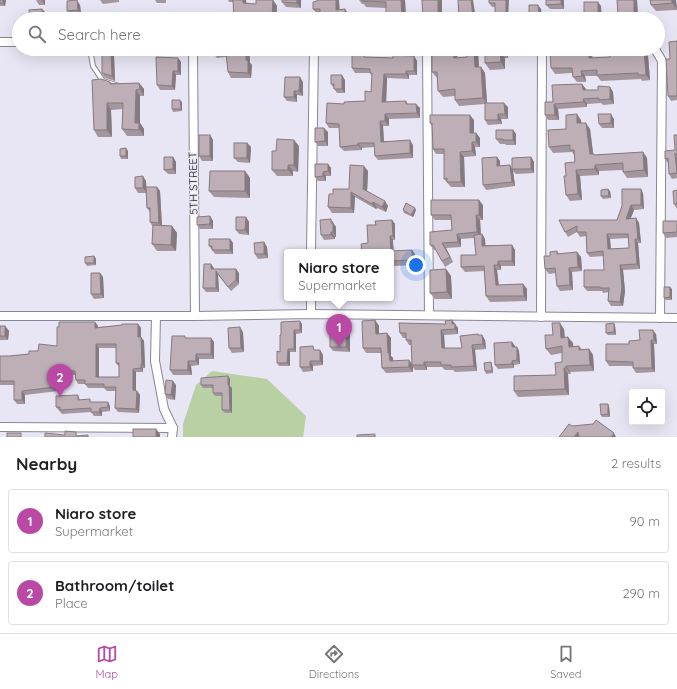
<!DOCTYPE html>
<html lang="en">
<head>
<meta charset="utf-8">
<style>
  :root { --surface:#fff; --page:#f6f6f6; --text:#202124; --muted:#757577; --line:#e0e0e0; --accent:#b949a5 }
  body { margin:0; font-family:Quicksand,sans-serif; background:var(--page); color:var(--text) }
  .controls { position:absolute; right:12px; bottom:12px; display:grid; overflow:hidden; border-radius:4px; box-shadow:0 4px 16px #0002 }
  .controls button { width:36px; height:36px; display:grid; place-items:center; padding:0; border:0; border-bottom:1px solid var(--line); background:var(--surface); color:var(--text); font:20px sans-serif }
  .you { position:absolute; left:416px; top:265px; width:14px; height:14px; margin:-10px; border:3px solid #fff; border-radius:50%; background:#1a73e8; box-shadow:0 0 0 6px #1a73e833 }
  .badge { display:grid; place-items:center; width:26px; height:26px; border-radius:50%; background:var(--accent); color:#fff; font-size:13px; font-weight:700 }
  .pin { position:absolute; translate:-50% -33px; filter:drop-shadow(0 1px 2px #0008) }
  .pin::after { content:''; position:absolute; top:21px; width:14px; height:12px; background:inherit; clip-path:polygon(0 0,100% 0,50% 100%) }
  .popup { position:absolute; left:284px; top:249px; width:110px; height:52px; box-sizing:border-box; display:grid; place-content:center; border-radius:4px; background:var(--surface); filter:drop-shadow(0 1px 3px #0005); font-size:13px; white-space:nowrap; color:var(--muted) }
  .popup b { font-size:15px; color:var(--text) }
  .popup::after { content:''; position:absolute; left:50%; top:100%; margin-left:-8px; border:8px solid transparent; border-top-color:var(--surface) }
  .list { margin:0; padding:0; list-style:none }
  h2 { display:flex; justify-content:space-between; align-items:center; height:52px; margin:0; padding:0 16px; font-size:17px }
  h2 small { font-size:13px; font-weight:400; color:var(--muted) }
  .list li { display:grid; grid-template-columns:26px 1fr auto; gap:12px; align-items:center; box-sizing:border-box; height:64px; margin:0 8px 8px; padding:0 8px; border:1px solid var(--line); border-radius:4px }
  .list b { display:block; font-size:15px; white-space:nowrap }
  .list p { margin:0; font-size:13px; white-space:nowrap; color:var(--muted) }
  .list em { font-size:13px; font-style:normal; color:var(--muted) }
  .icon { flex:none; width:22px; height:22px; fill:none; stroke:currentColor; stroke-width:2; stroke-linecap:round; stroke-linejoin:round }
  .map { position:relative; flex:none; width:677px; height:437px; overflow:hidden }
  .search { position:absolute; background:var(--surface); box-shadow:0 4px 16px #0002; left:12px; right:12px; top:12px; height:44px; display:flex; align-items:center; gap:10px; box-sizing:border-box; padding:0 14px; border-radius:22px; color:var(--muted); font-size:15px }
  .sheet { height:196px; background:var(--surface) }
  nav { display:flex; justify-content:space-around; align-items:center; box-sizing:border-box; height:56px; border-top:1px solid var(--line); background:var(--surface); font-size:11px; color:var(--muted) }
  nav a { display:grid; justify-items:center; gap:2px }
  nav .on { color:var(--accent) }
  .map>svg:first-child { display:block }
  .green { fill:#b9d0a4 }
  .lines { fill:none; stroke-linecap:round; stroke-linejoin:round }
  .service-casing { stroke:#8a8794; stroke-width:6 }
  .minor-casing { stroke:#8a8794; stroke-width:10 }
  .service { stroke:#fff; stroke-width:4 }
  .minor { stroke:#fff; stroke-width:8 }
  .wall { fill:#a3969d; fill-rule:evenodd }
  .shaded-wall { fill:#857a7f }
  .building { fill:#beafb6; stroke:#857a7f; fill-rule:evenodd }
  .labels { text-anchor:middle; stroke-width:3; stroke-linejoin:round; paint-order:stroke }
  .street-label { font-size:11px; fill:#131217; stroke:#e8e5f4 }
</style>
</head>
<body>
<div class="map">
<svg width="677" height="437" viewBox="0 0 677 437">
  <rect width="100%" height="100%" fill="#e8e5f4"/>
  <polygon class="green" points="212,371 267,379 306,416 303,437 183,437 183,424 196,385"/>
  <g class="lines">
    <g class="service-casing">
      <polyline id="service" points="90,49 93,66 103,81 116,85"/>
    </g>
    <g class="minor-casing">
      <g id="minor">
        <polyline points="0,42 19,42"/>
        <polyline points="193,49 195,316"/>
        <polyline points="427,49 429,315"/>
        <polyline points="655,49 662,61 660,318"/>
        <polyline points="311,252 314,49"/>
        <polyline points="311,314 311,298"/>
        <polyline points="0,316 195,316 311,314 677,318"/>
        <polyline points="156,316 155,361 164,409 173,428"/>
        <polyline points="541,317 542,49"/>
        <polyline points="0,427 173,428 172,437"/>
      </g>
    </g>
    <use href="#service" class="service"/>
    <use href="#minor" class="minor"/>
  </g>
  <g class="wall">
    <polygon points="0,0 6,0 5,6 0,6"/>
    <polygon points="36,0 45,0 45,5 39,5"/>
    <polygon points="100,0 119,0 119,2 103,4"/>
    <polygon points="155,0 166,0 166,3 157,3"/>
    <polygon points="228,0 246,0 246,3 256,4 273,0 277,6 276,19 234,19 233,2 229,2"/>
    <polygon points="301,0 301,8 286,7 282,2"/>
    <polygon points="359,0 405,0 406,19 387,19 386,18 386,8 366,7 364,4 362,4"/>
    <polygon points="458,0 476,19 459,19 459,18"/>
    <polygon points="509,0 495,7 492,7 489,3"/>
    <polygon points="546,0 564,0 564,9 550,9 546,5"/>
    <polygon points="617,0 637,0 638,18 621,18 618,14"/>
    <polygon points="650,0 676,0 677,10 656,11 651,5"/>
    <polygon points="313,2 339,9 345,9 348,14 316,13 313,9"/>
    <polygon points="80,5 81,14 71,15 67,11"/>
    <polygon points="541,9 542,19 530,19 529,17"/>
    <polygon points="677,41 677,100 671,101 668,96 670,59"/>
    <polygon points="213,49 249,49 250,63 252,65 251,78 231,78 228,72 226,57 217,58 213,53"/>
    <polygon points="430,49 457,49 457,58 467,57 466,49 478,49 479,67 481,67 485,73 487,103 508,107 508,119 501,119 502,124 488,125 485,120 485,104 459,106 455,100 455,96 443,97 438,91 437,78 432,72 432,58 430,55"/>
    <polygon points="485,49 508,49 508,58 505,58 505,69 490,70 485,63"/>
    <polygon points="618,49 632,49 632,51 648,56 650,80 642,81 641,79 601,81 597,76 585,76 586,82 577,82 573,77 572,73 555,74 551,68 565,53 592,54 592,58 610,57 618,50"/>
    <polygon points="111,52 114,56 115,81 105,78 102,73"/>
    <polygon points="414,56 417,61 417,75 409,75 409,79 387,78 386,102 406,101 408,104 420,108 420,118 389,119 389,126 383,126 384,141 413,145 413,158 378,160 375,156 374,147 362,148 362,150 344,151 340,147 339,128 329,128 326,123 344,104 365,101 371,92 372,76 370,73 355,73 352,68 367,57 393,58"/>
    <polygon points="178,58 181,62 181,75 176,75 175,90 160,90 157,85"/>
    <polygon points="345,80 345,93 337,93 331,84"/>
    <polygon points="110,82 112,83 139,83 144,89 144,96 140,96 140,123 144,129 144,136 127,136 122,129 123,109 111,110 112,137 98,137 94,130"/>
    <polygon points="303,82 303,96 297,95 297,102 287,101 284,97"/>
    <polygon points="582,84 586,90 598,90 610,87 613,92 614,104 603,105 601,103 587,104 587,107 558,109 559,120 548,120 545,115 553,102"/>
    <polygon points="182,102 182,111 173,112 172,109"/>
    <polygon points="614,119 614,128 602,128 599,124"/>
    <polygon points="474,120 474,133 476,133 480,138 480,147 475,147 476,156 464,157 465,187 451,187 444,179 444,154 436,154 433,149 432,126 430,123"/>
    <polygon points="581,120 581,123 590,129 593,154 595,155 643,152 647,158 648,177 627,178 623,172 623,170 599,171 599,175 580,176 582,200 570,201 566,195 566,176 575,162 574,155 572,152 553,153 549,147 566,129"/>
    <polygon points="513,130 516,134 516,145 506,145 505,144 500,144 496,139"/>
    <polygon points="328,132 328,146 318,146 315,142"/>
    <polygon points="210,135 213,140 213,161 202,161 199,156"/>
    <polygon points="677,135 677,178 672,179 669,174 668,163 665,159 675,150"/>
    <polygon points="247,143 251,147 250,163 238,162 234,158"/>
    <polygon points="299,146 298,172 293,171 293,176 277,176 272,170"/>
    <polygon points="128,151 128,159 121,159 120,156"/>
    <polygon points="173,157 176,162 176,174 168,174 164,170"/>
    <polygon points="497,157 500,161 500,166 510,165 512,168 531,157 534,162 534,173 516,174 513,171 515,186 486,190 483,185"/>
    <polygon points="328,164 331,168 331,176 326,176 326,181 318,181 315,177"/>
    <polygon points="245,171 250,178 250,198 214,197 209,191"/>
    <polygon points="368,171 367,191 388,206 386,212 377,208 376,209 355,197 354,213 332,213 328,207 333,194 349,189"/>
    <polygon points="146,181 146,187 157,187 160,191 162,225 172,226 177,233 176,251 157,251 152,244 153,227 150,222 150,212 147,208 146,193 138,193 135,188"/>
    <polygon points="677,190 677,209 674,204"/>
    <polygon points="610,191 611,198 603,199 601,196"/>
    <path d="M643 193 644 209 634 210 630 219 636 218 639 223 641 243H638L640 269 623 270 625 291 623 306H611L608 301 609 292 603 293 602 291H587L584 287 604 270V256L590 257 587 253 586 236 580 237 577 232 568 237 565 232 559 220H617L622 206ZM628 238 629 248 611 249 610 239Z"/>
    <polygon points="483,205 483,220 480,220 481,234 482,234 485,239 485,245 512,245 515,250 515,266 501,266 501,270 497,270 499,285 523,284 527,289 527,301 490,302 486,296 484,271 465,272 461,267 476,255 474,238 461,239 461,247 446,248 453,262 445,267 442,261 436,250 434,250 430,245 452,230 451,220 435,220 431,215"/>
    <polygon points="403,210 416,210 413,217 404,213"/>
    <polygon points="210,216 213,221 213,229 200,229 197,225"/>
    <polygon points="246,217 249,222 249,235 239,234 236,230"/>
    <polygon points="392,220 395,224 395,240 393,240 393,251 415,254 415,265 394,266 394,268 391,268 391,252 376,225"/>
    <polygon points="677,221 677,237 666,238 663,233"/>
    <polygon points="334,224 334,225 336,227 336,237 335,237 335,239 324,240 321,235"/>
    <polygon points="230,239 233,243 233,254 215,254 209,246"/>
    <polygon points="264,242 267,247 268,258 258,259 255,254"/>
    <polygon points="557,251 559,254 577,252 581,257 582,271 572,272 573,290 560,291 557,286 556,273 549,274 545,269 550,256"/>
    <polygon points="94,256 96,259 96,265 87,266 85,263"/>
    <polygon points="214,268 214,269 239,273 239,284 231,291 218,275 219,292 206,292 203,288"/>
    <polygon points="446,269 451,276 452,299 435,299 430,293"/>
    <polygon points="100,273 103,277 104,298 94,299 91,294"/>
    <polygon points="672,289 672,300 666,300 664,298"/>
    <polygon points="375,320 379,326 379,334 387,333 391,338 391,356 393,358 393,361 412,364 411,345 409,345 406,340 406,338 403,338 400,333 446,324 452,320 458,328 458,334 444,335 445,348 462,348 479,335 482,335 485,340 486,349 475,350 477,371 455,372 453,370 445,370 442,367 427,367 427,370 415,370 413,367 413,372 386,373 382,368 381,353 366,353 363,348"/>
    <path d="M95 322 98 326V327L138 324 141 328V337L144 341 145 368H143V372H136V391H137L140 395 139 413 118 412 115 408 116 391H107L104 388H88L85 384H78L76 380 75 375H57L58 391 25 395V404H17L14 400V385H0V356H9L29 354 38 351 57 346ZM99 348H116V363L119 367V377H99Z"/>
    <polygon points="614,323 615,326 616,335 608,335 606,333"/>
    <polygon points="302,324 302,333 296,334 296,352 290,352 290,366 279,366 277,363 280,352 281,335"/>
    <polygon points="0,326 5,326 9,331 8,340 0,340"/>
    <polygon points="564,329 565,338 573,343 573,346 579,346 582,349 589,349 593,355 594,371 570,372 571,374 568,374 569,395 518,397 514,391 556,375 562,362 562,353 551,355 546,349 553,335"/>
    <polygon points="347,330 350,335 350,352 333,351 330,347"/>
    <polygon points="243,332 244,352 232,353 229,348"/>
    <polygon points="656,334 657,344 654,344 655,372 636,373 633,368 633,366 609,366 606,361 629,344"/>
    <polygon points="186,338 211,338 214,342 214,359 199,359 199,365 191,366 192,375 173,375 170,370"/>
    <polygon points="512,342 515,347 517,347 519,351 520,364 514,365 514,368 498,369 495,365"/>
    <polygon points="316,350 320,350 323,355 323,365 313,366 313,371 303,372 300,367"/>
    <polygon points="491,362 492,365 493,373 486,374 485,371"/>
    <polygon points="230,379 230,386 232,388 232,413 225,413 222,410 222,396 215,396 213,393 213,388 203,388 201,385"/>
    <polygon points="176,385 175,400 168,399 165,394"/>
    <polygon points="78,395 80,400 110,406 110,411 102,412 102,416 94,416 91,412 62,414 56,407"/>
    <polygon points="609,406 610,417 602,417 601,415"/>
  </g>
  <g class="shaded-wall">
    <polygon points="3,0 6,0 5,6 3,3"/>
    <polygon points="42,0 45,0 45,5"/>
    <polygon points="77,0 80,5 81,14 78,10"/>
    <polygon points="243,0 246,0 247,8 243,3"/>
    <polygon points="273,0 277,6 276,19 274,19 272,16"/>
    <polygon points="297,0 301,0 301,8 297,3"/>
    <polygon points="336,0 339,0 340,14 336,10"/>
    <polygon points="401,0 405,0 406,19 403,19 402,17"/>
    <rect x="438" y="0" width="4" height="19"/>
    <polygon points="471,0 473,0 476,19 474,19 473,17"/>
    <polygon points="506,0 509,0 508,19 506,19"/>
    <polygon points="561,0 564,0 564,9 561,4"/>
    <polygon points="634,0 637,0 638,18 634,13"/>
    <polygon points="672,0 676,0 677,10 672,3"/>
    <polygon points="598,2 601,6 602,19 598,19"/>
    <polygon points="538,5 541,9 542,19 540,19 539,17"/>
    <polygon points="42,9 46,13 46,19 43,19"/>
    <polygon points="345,9 348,14 348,19 345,19"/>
    <polygon points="246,49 249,49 250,63 252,65 251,78 248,73"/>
    <polygon points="453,49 457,49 458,64 454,58"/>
    <polygon points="474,49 478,49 479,73 475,67"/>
    <polygon points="504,49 508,49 508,58 504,52"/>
    <polygon points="588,49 589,49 592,54 593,64 589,58"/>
    <polygon points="629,49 632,49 633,57 629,51"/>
    <polygon points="644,50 648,56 650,80 646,75"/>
    <polygon points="111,52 114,56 115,81 112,76"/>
    <polygon points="500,52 505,58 505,69 501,62"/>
    <polygon points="414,56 417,61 417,75 414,71"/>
    <polygon points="178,58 181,62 181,75 178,71"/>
    <polygon points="481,67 485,73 487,104 483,98"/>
    <polygon points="173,71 176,75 175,90 172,86"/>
    <polygon points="406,71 409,75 409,79 406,74"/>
    <polygon points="581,71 585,76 586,82 582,76"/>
    <polygon points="384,74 387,78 386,106 382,102"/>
    <polygon points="342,75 345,80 345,93 342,89"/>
    <polygon points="300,77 303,82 303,96 299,91"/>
    <polygon points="139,83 144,89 144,96 140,89"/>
    <polygon points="582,84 586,89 586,95 583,90"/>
    <polygon points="610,87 613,92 614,104 610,99"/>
    <polygon points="136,90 140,96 140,123 144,129 144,136 135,123"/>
    <polygon points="294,91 297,95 297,102 294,97"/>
    <polygon points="583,99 587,104 587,107 584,102"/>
    <polygon points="180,100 182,102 182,111 181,109"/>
    <polygon points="107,103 111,110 112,137 107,130"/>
    <polygon points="504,103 508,107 508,119 505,114"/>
    <polygon points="416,104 420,108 420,118 417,113"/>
    <polygon points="554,104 558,109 559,120 555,115"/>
    <polygon points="385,114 389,119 389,126 385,121"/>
    <polygon points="498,114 501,119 502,124 498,120"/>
    <polygon points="577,114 581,120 582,129 577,123"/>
    <polygon points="611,114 614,119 614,128 611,123"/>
    <polygon points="470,115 474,120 474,139 470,133"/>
    <polygon points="380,121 383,126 384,146 381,142"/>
    <polygon points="586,123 590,129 594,160 590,154"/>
    <polygon points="324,128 328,132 328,146 325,141"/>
    <polygon points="513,130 516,134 516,145 513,140"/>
    <polygon points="476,133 480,138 480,147 476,142"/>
    <polygon points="210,135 213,140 213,161 210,156"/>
    <polygon points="294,140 299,146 298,172 294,165"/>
    <polygon points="410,140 413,145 413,158 410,153"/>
    <polygon points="472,142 475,147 476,156 472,151"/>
    <polygon points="247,143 251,147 250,163 247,158"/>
    <polygon points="358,143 362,148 362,150 358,145"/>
    <polygon points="126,148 128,151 128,159 126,156"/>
    <polygon points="460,152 464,157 465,187 461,182"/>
    <polygon points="643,152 647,158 648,177 644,170"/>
    <polygon points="675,155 677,158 677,174 677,173"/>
    <polygon points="173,157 176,162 176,174 173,169"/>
    <polygon points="497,157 500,161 500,170 497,166"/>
    <polygon points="531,157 534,162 534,173 531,169"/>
    <polygon points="328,164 331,168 331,176 328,171"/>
    <polygon points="288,165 293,171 293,176 288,170"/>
    <polygon points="510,165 513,171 515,186 512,182"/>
    <polygon points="595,165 599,171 599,175 595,169"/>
    <polygon points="364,166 368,171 367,194 363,189"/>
    <polygon points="576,170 580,176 582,200 578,194"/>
    <polygon points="245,171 250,178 250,198 245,191"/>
    <polygon points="323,172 326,176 326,181 323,176"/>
    <polygon points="143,176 146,181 147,193 143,188"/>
    <polygon points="157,187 160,191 162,227 159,223"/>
    <polygon points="608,189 610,191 611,198 609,196"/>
    <polygon points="641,189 643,193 644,209 641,205"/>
    <polygon points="351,192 355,197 354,213 351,208"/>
    <polygon points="479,200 483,205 483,220 479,215"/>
    <polygon points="385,201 388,206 386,212 382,207"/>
    <polygon points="373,202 377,208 376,209 372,204"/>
    <polygon points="631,205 634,210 629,223 626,219"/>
    <polygon points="415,208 416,210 413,217 411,215"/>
    <polygon points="476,215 480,220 481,238 477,232"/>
    <polygon points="210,216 213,221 213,229 210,224"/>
    <polygon points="246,217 249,222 249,235 245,230"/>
    <polygon points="636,218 639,223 641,243 638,239"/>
    <polygon points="331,219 336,227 336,237 333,232"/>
    <polygon points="392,220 395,224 395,240 393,236"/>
    <polygon points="172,226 177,233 176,251 171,245"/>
    <polygon points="331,232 335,237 335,239 331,235"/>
    <polygon points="457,234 461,239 461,247 458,242"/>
    <polygon points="482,234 485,239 486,251 482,246"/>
    <polygon points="607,234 610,239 611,253 608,249"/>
    <polygon points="390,236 393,240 394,255 391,251"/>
    <polygon points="230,239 233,243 233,254 230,250"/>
    <polygon points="635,239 638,243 640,269 637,264"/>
    <polygon points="264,242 267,247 268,258 264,254"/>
    <polygon points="442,243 446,248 453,262 450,257"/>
    <polygon points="512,245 515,250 515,266 512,261"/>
    <polygon points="412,250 415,254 415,265 412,260"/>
    <polygon points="577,252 581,257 582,271 578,267"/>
    <polygon points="94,256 96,259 96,265 94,263"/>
    <polygon points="498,261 501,266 501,270 498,265"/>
    <polygon points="211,264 214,268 214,274 211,269"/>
    <polygon points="494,265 497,270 499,290 496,285"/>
    <polygon points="620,265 623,270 625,291 623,306 620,302"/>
    <polygon points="569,268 572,272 573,290 570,285"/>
    <polygon points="236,269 239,273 239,284 236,280"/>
    <polygon points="446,269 451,276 452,299 447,292"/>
    <polygon points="216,271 218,275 219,292 216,288"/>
    <polygon points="100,273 103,277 104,298 101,294"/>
    <polygon points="523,284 527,289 527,301 524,296"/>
    <polygon points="670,287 672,289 672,300 670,297"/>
    <polygon points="375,320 379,326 379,339 376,334"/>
    <polygon points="452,320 458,328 458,334 452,324"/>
    <polygon points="300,321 302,324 302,333 300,330"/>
    <polygon points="95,322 98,326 98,331 95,328"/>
    <polygon points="560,323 564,329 565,344 561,338"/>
    <polygon points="614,323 615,326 616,335 614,332"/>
    <polygon points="138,324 141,328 141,341 138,337"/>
    <polygon points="5,326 9,331 8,340 5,336"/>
    <polygon points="240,327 243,332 244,352 241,348"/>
    <polygon points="294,330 296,334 296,352 294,349"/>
    <polygon points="347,330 350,335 350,352 346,347"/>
    <polygon points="441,330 444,335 445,353 442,348"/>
    <polygon points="653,330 656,334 657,344 654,340"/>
    <polygon points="387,333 391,338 391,356 393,358 394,366 390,361 388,353"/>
    <polygon points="482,335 485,340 486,349 483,344"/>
    <polygon points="141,337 144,341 145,368 142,364"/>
    <polygon points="568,337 573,343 574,353 569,347"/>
    <polygon points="211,338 214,342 214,359 211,354"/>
    <polygon points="651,340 654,344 655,372 652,368"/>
    <polygon points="512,342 515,346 515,351 512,347"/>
    <polygon points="96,344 99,348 99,381 96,377"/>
    <polygon points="472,345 475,350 477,371 474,366"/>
    <polygon points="517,347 519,351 520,364 517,360"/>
    <polygon points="288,349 290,352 290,366 287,363"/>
    <polygon points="589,349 593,355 594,371 590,365"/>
    <polygon points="320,350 323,355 323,365 320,361"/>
    <polygon points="196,354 199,359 199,365 196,361"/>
    <polygon points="409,360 413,365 412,365 413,367 413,372 409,367"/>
    <polygon points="188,361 191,366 192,375 188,370"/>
    <polygon points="310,361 313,366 313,371 310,367"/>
    <polygon points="512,361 514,365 514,368 512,364"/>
    <polygon points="424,362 427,367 427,370 424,365"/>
    <polygon points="491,362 492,365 493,373 492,371"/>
    <polygon points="141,364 143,368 143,372 141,368"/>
    <polygon points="566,366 570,372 571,374 566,368"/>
    <polygon points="564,368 568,374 569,395 565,389"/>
    <polygon points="133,369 136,372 136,394 133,390"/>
    <polygon points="54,371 57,375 58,391 55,387"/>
    <polygon points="228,376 230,379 230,386 232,388 232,413 230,410"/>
    <polygon points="173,381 176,385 175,400 171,395"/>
    <polygon points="22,391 25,395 25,404 22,400"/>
    <polygon points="137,391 140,395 139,413 136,409"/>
    <polygon points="108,402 110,406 110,411 108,407"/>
    <polygon points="608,404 609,406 610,417 608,414"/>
    <polygon points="100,408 102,412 102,416 99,412"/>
    <polygon points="156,429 160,434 160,437 156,437"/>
    <polygon points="578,432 582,437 574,437"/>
    <polygon points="614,433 616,437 611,437"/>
  </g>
  <g class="building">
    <rect x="0" y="0" width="3" height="3"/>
    <polygon points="77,0 78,10 67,11 67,1"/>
    <polygon points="233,0 243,0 243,3 256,4 256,0 273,0 272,16 267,16 267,19 243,18 244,19 234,19"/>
    <polygon points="282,0 297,0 297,3 282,2"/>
    <polygon points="317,0 336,0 336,10 345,9 345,19 320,19 320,9 313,9 313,2 317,1"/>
    <polygon points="362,0 401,0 402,17 386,18 386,2 362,1"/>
    <polygon points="422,0 438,0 438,19 423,19"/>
    <polygon points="458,0 471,0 473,17 459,18"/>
    <polygon points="489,0 506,0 506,19 495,19 495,3 489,3"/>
    <polygon points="546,0 561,0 561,4 546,5"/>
    <polygon points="617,0 634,0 634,13 618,14"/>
    <polygon points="650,0 672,0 672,3 651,5"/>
    <rect x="584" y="2" width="14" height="17"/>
    <polygon points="529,5 538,5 539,17 529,17"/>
    <polygon points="42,9 43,19 30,19 29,10"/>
    <polygon points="677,41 677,96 668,96 666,59 670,59 669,42"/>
    <polygon points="213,49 246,49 246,60 248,60 248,73 228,72 226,51 213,53"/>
    <polygon points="430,49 453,49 454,58 467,57 466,49 474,49 475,67 481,67 483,98 455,100 455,89 438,91 437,72 432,72 432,55 430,55"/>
    <polygon points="485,49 504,49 504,52 500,52 501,62 485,63"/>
    <polygon points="562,49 562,53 581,52 581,49 588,49 589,58 610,57 609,50 618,50 618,49 629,49 629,51 644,50 646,75 638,75 638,73 597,75 597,70 581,71 582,76 573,77 572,68 551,68 550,50"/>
    <polygon points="102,52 111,52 112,76 102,73"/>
    <polygon points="352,53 364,53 364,57 393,58 393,55 414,56 414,71 406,71 406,74 384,74 382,102 406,101 406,104 416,104 417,113 385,114 385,121 380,121 381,142 410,140 410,153 375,156 374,143 358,143 358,145 340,147 339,124 326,123 327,103 344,104 344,102 365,101 365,91 371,92 372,73 370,73 370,69 352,68"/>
    <polygon points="156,57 178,58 178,71 173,71 172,86 157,85"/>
    <polygon points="331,75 342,75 342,89 334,89 334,84 331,84"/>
    <polygon points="285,77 300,77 299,91 294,91 294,97 284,97"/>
    <polygon points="101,79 110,82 110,84 139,83 140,89 136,90 135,123 139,123 139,130 122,129 123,103 107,103 107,130 94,130 92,80"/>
    <polygon points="582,84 583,90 598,90 598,86 610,87 610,99 599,100 599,98 583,99 584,102 554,104 555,115 545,115 545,102 553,102 552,85"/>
    <polygon points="172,100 180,100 181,109 172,109"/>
    <polygon points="485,103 504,103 505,114 498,114 498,120 485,120"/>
    <polygon points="577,114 577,123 586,123 590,154 594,154 594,155 643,152 644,170 623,172 623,163 595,165 595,169 576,170 578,194 566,195 564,176 566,176 565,163 575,162 574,150 570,150 570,145 549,147 548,130 566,129 566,115"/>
    <polygon points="598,114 611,114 611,123 599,124"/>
    <polygon points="430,115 470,115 470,133 476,133 476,142 472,142 472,151 460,152 461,182 447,182 447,178 444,179 444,149 433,149 432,123 430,123"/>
    <polygon points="315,128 324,128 325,141 315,142"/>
    <polygon points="496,130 513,130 513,140 503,140 503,139 496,139"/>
    <rect x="199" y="135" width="11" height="21"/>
    <polygon points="674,135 677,135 677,155 675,155 675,153 677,173 669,174 668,158 665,159 665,151 675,150"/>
    <polygon points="277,139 294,140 294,165 288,165 288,170 272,170 272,151 276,151"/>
    <rect x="234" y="143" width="13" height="15"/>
    <polygon points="126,148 126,156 120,156 120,149"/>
    <polygon points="164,157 173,157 173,169 164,170"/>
    <polygon points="497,157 497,166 510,165 512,182 483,185 482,158"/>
    <polygon points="531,157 531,169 512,169 512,158"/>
    <polygon points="315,164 328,164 328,171 323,172 323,176 315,177"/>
    <polygon points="350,165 364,166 363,189 385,201 382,207 373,202 372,204 351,192 351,208 328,207 329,194 333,194 333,189 349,189"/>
    <polygon points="210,171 245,171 245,191 209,191"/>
    <polygon points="143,176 143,188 135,188 135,177"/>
    <polygon points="146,187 157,187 159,223 150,222 150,208 147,208"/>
    <polygon points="608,189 609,196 601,196 601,190"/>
    <path d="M622 189H641V205H631L626 219 636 218 638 239H635L637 264 620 265 622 287 620 302 608 301 609 288H600V287H584V270H604L603 251 587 253 586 232H577V226L565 232 559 220H617L622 206ZM607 234H628L629 248 608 249Z"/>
    <polygon points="677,190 677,204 674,204 673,191"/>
    <polygon points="431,200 479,200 479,215 476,215 477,232 457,234 458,242 442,243 450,257 442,261 433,245 430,245 430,232 452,230 451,215 431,215"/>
    <polygon points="406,203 415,208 411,215 403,210"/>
    <polygon points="210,216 210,224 197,225 197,217"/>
    <polygon points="236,217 246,217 245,230 236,230"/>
    <polygon points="331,219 331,223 333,223 333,232 331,232 331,235 321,235 320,220"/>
    <polygon points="392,220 393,236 390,236 391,251 412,250 412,260 391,261 391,263 391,252 362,252 361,244 368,243 367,225 376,225 375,221"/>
    <polygon points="663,221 677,221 677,232 663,233"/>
    <polygon points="153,225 172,226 171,245 152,244"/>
    <polygon points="482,234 482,246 512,245 512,261 498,261 498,265 494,265 496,285 523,284 524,296 486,296 484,266 461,267 461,255 476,255 474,235"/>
    <polygon points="209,239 230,239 230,250 212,250 212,246 209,246"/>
    <polygon points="264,242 264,254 255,254 254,243"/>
    <polygon points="557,251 557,254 577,252 578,267 569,268 570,285 557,286 555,268 545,269 544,256 550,256 550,252"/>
    <polygon points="94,256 94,263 85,263 85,257"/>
    <polygon points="204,264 211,264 211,269 236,269 236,280 228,287 216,271 216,288 203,288"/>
    <polygon points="446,269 447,292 430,293 430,270"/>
    <polygon points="91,273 100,273 101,294 91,294"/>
    <polygon points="664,287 670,287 670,297 664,298"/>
    <polygon points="375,320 376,334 387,333 388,353 389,353 390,361 409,360 409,367 382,368 381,348 363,348 362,321"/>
    <polygon points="452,320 452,324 455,324 455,329 441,330 442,348 462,348 460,336 478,334 478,335 482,335 483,344 472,345 474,366 451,367 451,365 441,365 441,362 424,362 424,365 412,365 411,340 406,340 406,333 400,333 399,323 446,324 445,321"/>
    <polygon points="300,321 300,330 294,330 294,349 288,349 287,363 277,363 277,351 280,352 280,335 281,335 281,322"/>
    <path d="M59 322H95V328L122 325V324H138V337H141L142 364H141V368L133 369V390L137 391 136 409 115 408 116 387H104V384H85V380H76L75 371H54L55 387 22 391V400H14V381H0V356H9L29 354V351H38L39 344 57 346V327H59ZM96 344H116V363H119V377H96Z"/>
    <polygon points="552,323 560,323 561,338 568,337 569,347 579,346 579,350 589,349 590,365 566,366 566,368 564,368 565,389 514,391 514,376 556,375 555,363 562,362 562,346 546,349 545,335 553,335"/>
    <polygon points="614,323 614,332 606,333 606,324"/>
    <rect x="0" y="326" width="5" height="10"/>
    <polygon points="240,327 241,348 229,348 228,328"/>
    <polygon points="330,330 347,330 346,347 330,347"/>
    <polygon points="639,330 653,330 654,340 651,340 652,368 633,368 633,362 606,361 606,344 629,344 629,341 640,340"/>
    <polygon points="172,336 185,336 185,338 211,338 211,354 196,354 196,361 188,361 188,370 170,370"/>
    <polygon points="512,342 512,347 517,347 517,360 512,361 512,364 495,365 494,343"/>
    <polygon points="313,346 314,350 320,350 320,361 310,361 310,367 300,367 300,347"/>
    <polygon points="491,362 492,371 485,371 484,363"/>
    <polygon points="228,376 228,385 229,385 230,410 222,410 222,393 213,393 213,385 201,385 201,378"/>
    <polygon points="166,380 173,381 171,395 165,394"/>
    <polygon points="78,395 78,400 90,399 90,402 108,402 108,407 100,408 99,412 91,412 91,408 60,410 60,407 56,407 56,396"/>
    <polygon points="600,404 608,404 608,414 601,415"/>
    <polygon points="596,420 614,433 611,437 579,437 578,432 574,437 559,437 569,424 572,426 593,424"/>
    <rect x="133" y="429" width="23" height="8"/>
    <polygon points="65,431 76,432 76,436 88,435 88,437 45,437 45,433 65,435"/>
    <rect x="7" y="433" width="14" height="4"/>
    <polygon points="375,434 375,437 357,437 357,435"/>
  </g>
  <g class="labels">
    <g class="street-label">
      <text transform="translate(193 183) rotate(-91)" y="4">5TH STREET</text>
    </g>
  </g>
</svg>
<div class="controls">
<button><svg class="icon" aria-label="locate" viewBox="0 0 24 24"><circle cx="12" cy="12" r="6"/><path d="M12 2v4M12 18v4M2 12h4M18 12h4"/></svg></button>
</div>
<div class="you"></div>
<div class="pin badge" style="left:339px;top:347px">1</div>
<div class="popup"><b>Niaro store</b>Supermarket</div>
<div class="pin badge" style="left:60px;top:397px">2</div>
<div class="search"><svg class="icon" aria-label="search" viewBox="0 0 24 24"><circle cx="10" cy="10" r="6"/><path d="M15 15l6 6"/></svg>Search here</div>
</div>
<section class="sheet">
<h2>Nearby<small>2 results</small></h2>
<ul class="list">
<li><span class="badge">1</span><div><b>Niaro store</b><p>Supermarket</p></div><em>90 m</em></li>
<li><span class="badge">2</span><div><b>Bathroom/toilet</b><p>Place</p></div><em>290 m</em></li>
</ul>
</section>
<nav>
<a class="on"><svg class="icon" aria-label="map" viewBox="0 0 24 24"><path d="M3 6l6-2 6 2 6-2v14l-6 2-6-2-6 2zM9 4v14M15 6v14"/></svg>Map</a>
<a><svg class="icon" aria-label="directions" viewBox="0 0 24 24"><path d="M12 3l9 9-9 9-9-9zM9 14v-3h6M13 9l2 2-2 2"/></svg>Directions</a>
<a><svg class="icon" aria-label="saved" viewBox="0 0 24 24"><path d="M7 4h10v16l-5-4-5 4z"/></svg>Saved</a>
</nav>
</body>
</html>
